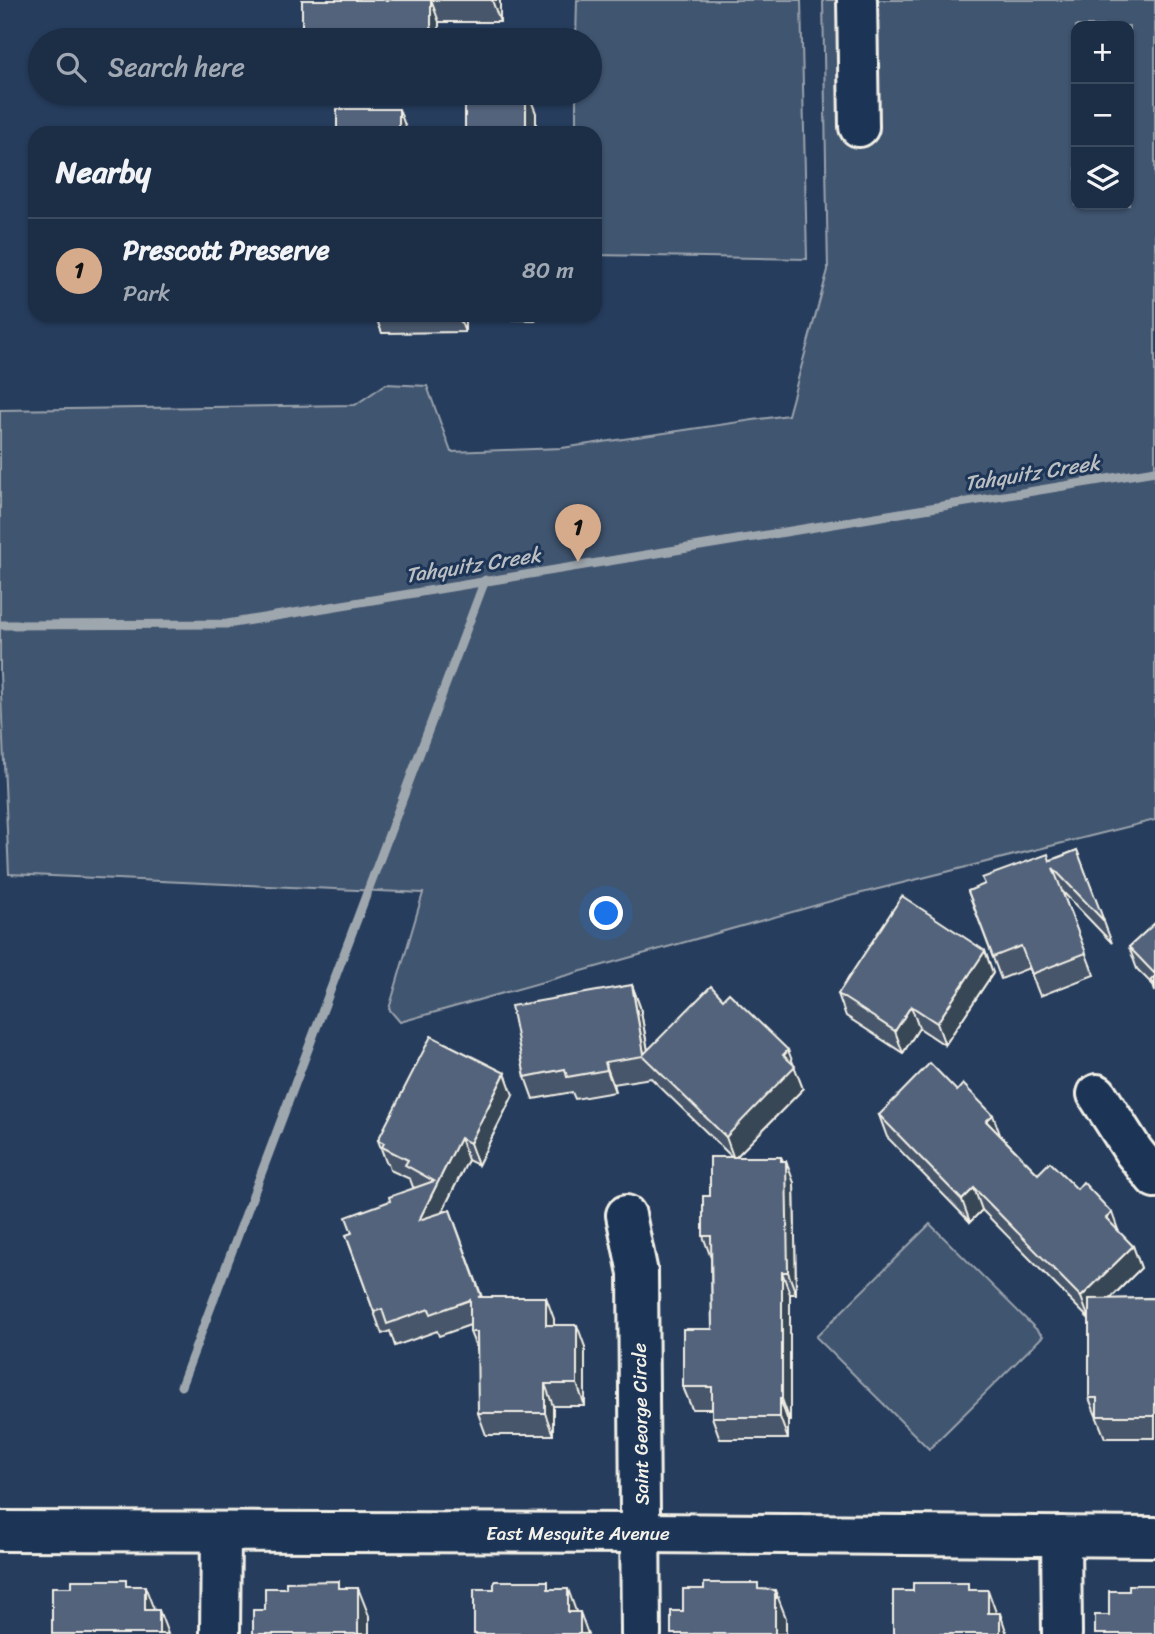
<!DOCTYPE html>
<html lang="en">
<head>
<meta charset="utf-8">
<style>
  :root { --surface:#1c2e46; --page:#293a51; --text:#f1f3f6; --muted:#a0a8b3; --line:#3a4a5f; --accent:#d6ab8b }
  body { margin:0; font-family:Sriracha,sans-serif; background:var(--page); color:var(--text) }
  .controls { position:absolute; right:21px; top:21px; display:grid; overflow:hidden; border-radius:14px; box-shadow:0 2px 5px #0004 }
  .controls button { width:63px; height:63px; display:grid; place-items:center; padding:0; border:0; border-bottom:2px solid var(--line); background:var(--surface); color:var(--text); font:35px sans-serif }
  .you { position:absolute; left:607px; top:914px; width:24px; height:24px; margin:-18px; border:5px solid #fff; border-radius:50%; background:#1a73e8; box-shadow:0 0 0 10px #1a73e833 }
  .badge { display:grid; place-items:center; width:46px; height:46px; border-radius:50%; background:var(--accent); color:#111; font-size:23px; font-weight:700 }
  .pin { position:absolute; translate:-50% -58px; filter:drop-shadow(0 2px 4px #0008) }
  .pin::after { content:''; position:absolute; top:37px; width:24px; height:21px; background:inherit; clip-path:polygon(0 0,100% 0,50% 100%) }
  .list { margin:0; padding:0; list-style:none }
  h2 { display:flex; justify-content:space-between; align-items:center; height:91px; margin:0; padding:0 28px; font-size:30px }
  h2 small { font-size:23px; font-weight:400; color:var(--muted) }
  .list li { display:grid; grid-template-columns:46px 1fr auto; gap:21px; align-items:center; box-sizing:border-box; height:105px; padding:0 28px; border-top:2px solid var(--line) }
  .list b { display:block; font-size:26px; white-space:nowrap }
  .list p { margin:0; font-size:23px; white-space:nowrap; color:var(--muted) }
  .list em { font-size:23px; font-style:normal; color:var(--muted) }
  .icon { flex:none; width:38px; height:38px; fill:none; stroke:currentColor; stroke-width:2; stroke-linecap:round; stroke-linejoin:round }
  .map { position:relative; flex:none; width:1155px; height:1634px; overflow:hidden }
  .search { position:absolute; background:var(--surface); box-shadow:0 2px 5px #0004; left:28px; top:28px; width:574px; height:77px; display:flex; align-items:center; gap:18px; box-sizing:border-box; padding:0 24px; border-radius:38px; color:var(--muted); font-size:26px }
  .panel { position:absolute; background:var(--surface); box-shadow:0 2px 5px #0004; left:28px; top:126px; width:574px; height:196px; border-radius:21px }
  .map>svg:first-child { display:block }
  .green { fill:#40546f; stroke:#9aa2ac; stroke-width:2; fill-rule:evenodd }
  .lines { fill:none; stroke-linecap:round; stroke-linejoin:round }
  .stream { stroke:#9fa7ae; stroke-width:9 }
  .minor-casing { stroke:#f4f1e8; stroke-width:44 }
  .minor { stroke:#1d3557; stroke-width:38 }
  .wall { fill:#47566a; stroke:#f4f1e8; stroke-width:2 }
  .shaded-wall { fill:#394656; stroke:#f4f1e8; stroke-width:2 }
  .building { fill:#52647b; stroke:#f4f1e8; stroke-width:2 }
  .labels { text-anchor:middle; stroke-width:6; stroke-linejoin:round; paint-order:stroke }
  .street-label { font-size:19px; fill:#f4f1e8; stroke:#1d3557 }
  .water-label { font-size:21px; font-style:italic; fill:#bcbfc2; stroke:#1d3557 }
</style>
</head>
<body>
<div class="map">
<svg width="1155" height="1634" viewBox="0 0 1155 1634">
  <rect width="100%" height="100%" fill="#263d5d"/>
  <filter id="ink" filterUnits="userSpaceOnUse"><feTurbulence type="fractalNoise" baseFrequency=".0143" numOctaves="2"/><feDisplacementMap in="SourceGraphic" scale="14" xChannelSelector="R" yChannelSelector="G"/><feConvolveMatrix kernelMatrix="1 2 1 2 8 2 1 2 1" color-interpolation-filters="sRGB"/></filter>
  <g filter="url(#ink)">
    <g class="green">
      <polygon points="577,0 801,0 807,259 595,255 595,133 576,133 576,93 590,93 590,40 576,40"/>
      <path d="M823 0H1155V820L842 898 400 1022 389 1009 423 893 9 874 0 673V410L355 405 386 384 427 386 451 452 562 448 788 415 828 270ZM1076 26H1129V205H1076Z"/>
      <polygon points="930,1224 1043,1336 929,1449 816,1337"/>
    </g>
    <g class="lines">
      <g class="stream">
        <polyline points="0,625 227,624 1155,471"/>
        <polyline points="181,1386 485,580"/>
      </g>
      <g class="minor-casing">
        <g id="minor">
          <polyline points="857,0 859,127"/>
          <polyline points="1097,1094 1134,1152 1155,1178"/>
          <polyline points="626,1215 638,1273 641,1634"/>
          <polyline points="0,1531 642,1533 1155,1537"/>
          <polyline points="1061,1536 1062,1634"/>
          <polyline points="220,1634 221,1533"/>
        </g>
      </g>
      <use href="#minor" class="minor"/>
    </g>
    <g class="wall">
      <polygon points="302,0 500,0 500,22 439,22 439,40 302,40"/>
      <polygon points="375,315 536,315 536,320 465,318 465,332 382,333"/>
      <polygon points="1077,850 1112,943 1062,891 1094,975 1040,996 1029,968 1001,979 968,891"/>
      <polygon points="1155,923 1155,992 1153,985 1137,969 1129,947"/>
      <polygon points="985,951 993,973 945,1045 919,1028 903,1053 846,1016 838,994"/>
      <polygon points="632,985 640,1007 648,1051 723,999 793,1064 803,1089 736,1157 781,1157 794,1183 796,1294 790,1294 790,1421 788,1421 788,1439 720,1439 712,1417 712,1409 692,1409 683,1387 712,1329 711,1258 703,1236 710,1196 732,1157 651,1078 613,1084 615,1092 575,1099 572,1092 533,1099 525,1077"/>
      <polygon points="513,1095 478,1165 468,1160 442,1212 450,1210 482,1297 554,1319 554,1325 585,1347 585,1406 553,1406 553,1435 486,1435 478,1413 478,1352 470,1332 470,1325 439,1336 437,1331 395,1346 390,1331 382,1334 346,1235 352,1233 390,1201 415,1188 413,1187 410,1179 390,1170 388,1163 386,1162 378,1140"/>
      <polygon points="879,1115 1000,1135 1038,1174 1118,1231 1133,1246 1141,1268 1110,1299 1155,1298 1155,1438 1105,1438 1089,1398 1089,1319 982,1210 970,1222 887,1137"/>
    </g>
    <g class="shaded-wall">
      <polygon points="431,0 439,22 439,40 431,40"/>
      <polygon points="492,0 500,0 500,22"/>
      <polygon points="526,93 528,93 536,113 536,133 526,133"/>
      <polygon points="399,109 407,131 407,133 399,133"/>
      <polygon points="458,315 463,315 465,318 465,332"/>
      <polygon points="985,951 993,973 945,1045 937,1023"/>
      <polygon points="632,985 640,1007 650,1062 644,1054"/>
      <polygon points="911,1006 919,1028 903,1053 895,1031"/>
      <polygon points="788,1050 803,1089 734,1159 726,1137"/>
      <polygon points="605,1062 613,1084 615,1092 607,1070"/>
      <polygon points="505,1073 513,1095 478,1165 470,1143"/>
      <polygon points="993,1115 1001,1137 986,1121"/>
      <polygon points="460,1138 468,1160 427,1242 419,1220"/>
      <polygon points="781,1157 786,1171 786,1161 794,1183 796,1294 788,1272"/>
      <polygon points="974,1188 982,1210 970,1222 962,1200"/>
      <polygon points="1112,1213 1120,1235 1106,1218"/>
      <polygon points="1133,1246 1141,1268 1089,1319 1081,1297"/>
      <polygon points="782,1272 790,1294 790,1421 782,1399"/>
      <polygon points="546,1297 554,1319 554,1347 546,1325"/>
      <polygon points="577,1325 585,1347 585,1406 577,1384"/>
      <polygon points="545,1384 553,1406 553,1435 545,1413"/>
      <polygon points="780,1399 788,1421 788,1439 780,1417"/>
      <polygon points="145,1586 156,1615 145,1610"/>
      <polygon points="358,1588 369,1616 369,1634 358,1634"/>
      <polygon points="568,1589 578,1617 568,1612"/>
      <polygon points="775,1590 786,1618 786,1634 775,1634"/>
      <polygon points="988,1590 998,1618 988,1613"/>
      <polygon points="159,1610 168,1634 159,1634"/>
      <polygon points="580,1612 588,1634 580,1634"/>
      <polygon points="1000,1613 1007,1634 1000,1634"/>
    </g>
    <g class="building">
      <rect x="302" y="0" width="129" height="40"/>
      <rect x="465" y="93" width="61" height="40"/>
      <rect x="337" y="109" width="62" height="24"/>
      <polygon points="1077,850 1104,921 1053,868 1086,953 1032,974 1021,946 993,957 968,891 985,884 982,878 1048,854 1050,861"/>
      <polygon points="902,896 985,951 937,1023 911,1006 895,1031 838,994"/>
      <polygon points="1155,923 1155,974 1129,947"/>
      <polygon points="1155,976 1155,985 1151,980"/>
      <polygon points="632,985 644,1054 711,986 723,999 729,993 788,1050 783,1055 795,1066 726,1137 643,1056 605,1062 607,1070 567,1077 565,1069 525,1077 511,1006"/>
      <polygon points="431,1036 505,1073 470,1143 460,1138 419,1220 450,1210 481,1296 478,1297 546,1297 546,1325 577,1325 577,1384 545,1384 545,1413 478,1413 477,1332 470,1332 470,1300 431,1314 429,1309 387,1324 382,1309 374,1312 346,1235 352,1233 346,1217 390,1201 389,1197 434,1181 405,1165 408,1160 382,1147 384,1143 378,1140"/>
      <polygon points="930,1063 957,1091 963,1084 993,1115 986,1121 1038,1174 1050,1162 1077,1189 1083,1182 1112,1213 1106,1218 1133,1246 1081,1297 974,1188 962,1200 879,1115"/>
      <polygon points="710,1157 781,1157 781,1161 786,1161 788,1272 782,1272 782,1399 780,1399 780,1417 712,1417 712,1387 683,1387 683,1329 712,1329 711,1236 703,1236 703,1196 710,1196"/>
      <polygon points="1155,1298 1155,1416 1097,1416 1097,1398 1089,1398 1089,1299"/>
      <polygon points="72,1580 126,1580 126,1586 145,1586 145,1610 159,1610 159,1634 52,1634 52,1587 72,1587"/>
      <polygon points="339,1581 339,1588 358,1588 358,1634 253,1634 253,1610 265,1610 265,1588 286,1588 286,1582"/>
      <polygon points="494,1581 548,1581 548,1589 568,1589 568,1612 580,1612 580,1634 474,1634 474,1589 494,1589"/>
      <polygon points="704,1583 758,1583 758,1589 775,1590 775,1634 671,1634 671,1611 683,1611 683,1589 704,1589"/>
      <polygon points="913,1583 968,1583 968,1590 988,1590 988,1613 1000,1613 1000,1634 893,1634 893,1591 913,1591"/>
      <polygon points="1129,1585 1155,1585 1155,1634 1095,1634 1095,1615 1109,1615 1109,1591 1129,1591"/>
    </g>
  </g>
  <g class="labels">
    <g class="street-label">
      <text transform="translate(640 1424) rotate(-91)" y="7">Saint George Circle</text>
      <text x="578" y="1540">East Mesquite Avenue</text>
    </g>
    <g class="water-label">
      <text transform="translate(1032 473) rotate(-9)" y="7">Tahquitz Creek</text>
      <text transform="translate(473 565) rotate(-9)" y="7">Tahquitz Creek</text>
    </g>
  </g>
</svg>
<div class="controls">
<button>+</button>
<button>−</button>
<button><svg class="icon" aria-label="layers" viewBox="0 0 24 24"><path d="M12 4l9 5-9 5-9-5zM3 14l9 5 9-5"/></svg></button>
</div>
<div class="you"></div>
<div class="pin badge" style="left:578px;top:562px">1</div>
<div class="search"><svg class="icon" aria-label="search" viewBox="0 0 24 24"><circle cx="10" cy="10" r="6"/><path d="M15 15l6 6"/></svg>Search here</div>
<section class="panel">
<h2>Nearby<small></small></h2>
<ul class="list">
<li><span class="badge">1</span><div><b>Prescott Preserve</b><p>Park</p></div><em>80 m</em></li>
</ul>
</section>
</div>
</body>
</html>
